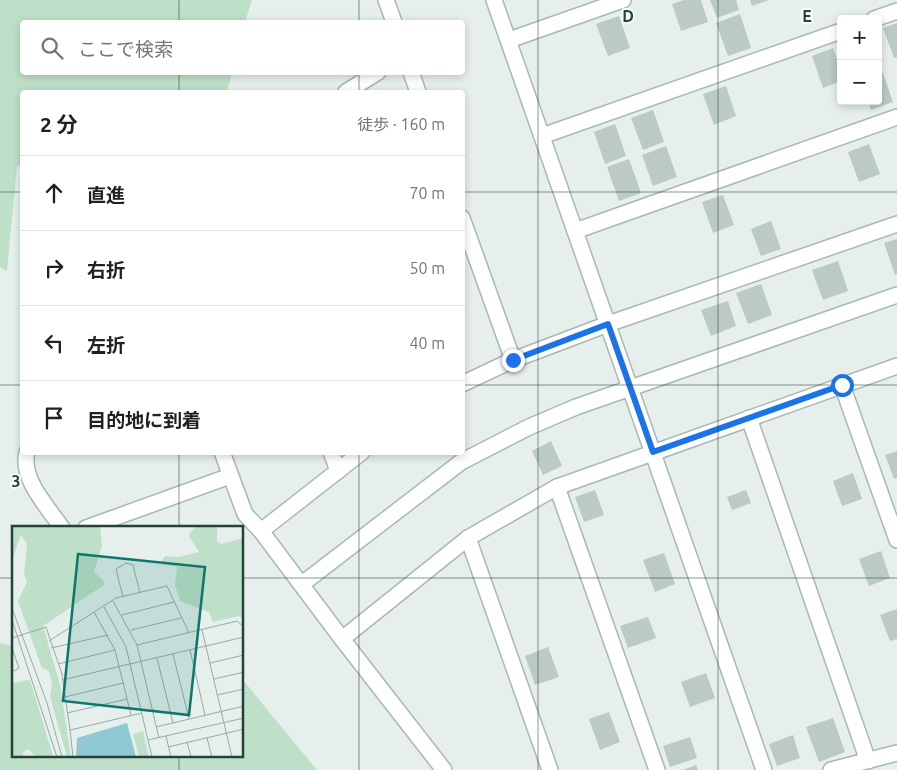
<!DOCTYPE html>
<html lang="ja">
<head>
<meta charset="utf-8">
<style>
  :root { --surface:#fff; --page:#f2f2f2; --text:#202124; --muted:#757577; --line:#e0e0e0 }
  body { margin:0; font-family:Ubuntu,"Noto Sans JP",sans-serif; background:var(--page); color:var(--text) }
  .controls { position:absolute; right:15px; top:15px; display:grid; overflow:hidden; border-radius:5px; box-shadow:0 2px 8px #0003 }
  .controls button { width:45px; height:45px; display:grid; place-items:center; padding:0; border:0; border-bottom:1px solid var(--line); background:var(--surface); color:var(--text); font:25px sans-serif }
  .stop { position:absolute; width:15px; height:15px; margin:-11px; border:4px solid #1a73e8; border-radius:50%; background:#fff }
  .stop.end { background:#1a73e8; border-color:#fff; box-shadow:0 1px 5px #0008 }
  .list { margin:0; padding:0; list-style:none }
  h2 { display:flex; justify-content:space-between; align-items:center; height:65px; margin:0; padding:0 20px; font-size:21px }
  h2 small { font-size:16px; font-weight:400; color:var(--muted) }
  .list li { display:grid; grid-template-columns:32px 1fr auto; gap:15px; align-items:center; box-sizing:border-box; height:75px; padding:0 20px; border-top:1px solid var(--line) }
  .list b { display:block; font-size:19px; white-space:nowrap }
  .list em { font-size:16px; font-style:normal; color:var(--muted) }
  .icon { flex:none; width:28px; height:28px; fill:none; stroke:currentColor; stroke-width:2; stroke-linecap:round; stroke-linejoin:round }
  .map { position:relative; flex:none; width:897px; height:770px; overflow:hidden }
  .search { position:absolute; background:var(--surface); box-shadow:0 2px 8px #0003; left:20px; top:20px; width:445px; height:55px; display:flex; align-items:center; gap:12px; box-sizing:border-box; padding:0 18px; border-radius:5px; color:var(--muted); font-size:19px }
  .panel { position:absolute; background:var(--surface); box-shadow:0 2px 8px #0003; left:20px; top:90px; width:445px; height:365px; border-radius:5px }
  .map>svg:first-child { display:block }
  .green { fill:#bfe0c8 }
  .building { fill:#bbcac4 }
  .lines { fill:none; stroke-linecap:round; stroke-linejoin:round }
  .street-casing { stroke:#a8b8b2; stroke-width:18 }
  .secondary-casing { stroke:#a4bbb3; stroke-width:18 }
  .street { stroke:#fff; stroke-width:15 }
  .secondary { stroke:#fff; stroke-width:15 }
  .route { stroke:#1a73e8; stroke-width:6 }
  .grid { fill:none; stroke:#24423a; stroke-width:1; stroke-opacity:0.55 }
  .inset-road { fill:none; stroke:#98aaa4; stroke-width:1 }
  .view { fill:#0f766e; fill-opacity:0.15; stroke:#0f766e; stroke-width:2.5 }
  .inset-edge { fill:none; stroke:#24423a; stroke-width:2.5 }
  .grid-label { font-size:16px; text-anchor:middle; font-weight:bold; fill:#24423a; stroke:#f7fbf9; stroke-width:4; stroke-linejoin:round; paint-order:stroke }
</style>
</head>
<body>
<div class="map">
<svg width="897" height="770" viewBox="0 0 897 770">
  <rect width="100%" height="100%" fill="#e6efeb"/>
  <g class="green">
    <polygon points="0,0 252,0 245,22 22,22 22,72 232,73 227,92 22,92 22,166 17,166 7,271 0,267"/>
    <polygon points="0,643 14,646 14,756 242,756 243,680 317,770 0,770"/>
  </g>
  <g class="building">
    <polygon points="684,0 701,0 708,22 681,31 672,4"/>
    <polygon points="710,0 736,0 739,10 717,18"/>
    <polygon points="750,0 769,0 752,6"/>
    <polygon points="740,14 751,48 728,56 716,23"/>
    <polygon points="619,16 630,48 608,56 596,24"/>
    <polygon points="897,23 897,57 894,58 883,28"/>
    <polygon points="833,48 841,71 841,81 823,88 812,56"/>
    <polygon points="883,73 893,102 871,110 868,101 878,101 878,74"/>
    <polygon points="726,86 736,116 714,125 703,94"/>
    <polygon points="653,110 664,142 643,150 631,118"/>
    <polygon points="615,124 626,156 605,164 594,132"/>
    <polygon points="869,144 880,174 859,182 848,152"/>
    <polygon points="666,146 677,177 653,186 642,155"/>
    <polygon points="629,159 641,193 619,201 607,167"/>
    <polygon points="723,195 734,225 713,233 702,202"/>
    <polygon points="771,221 781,249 761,256 751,229"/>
    <polygon points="897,239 897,274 895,275 884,243"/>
    <polygon points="838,261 848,291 823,300 812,270"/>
    <polygon points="761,284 772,315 748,324 736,293"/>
    <polygon points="728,301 736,326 711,336 701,310"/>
    <polygon points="551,441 562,466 543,475 532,451"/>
    <polygon points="897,451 897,478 894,479 885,455"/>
    <polygon points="853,473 862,499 842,506 833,481"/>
    <polygon points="595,490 604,515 584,522 575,497"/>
    <polygon points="746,490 751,503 732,510 727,497"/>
    <polygon points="881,551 890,578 869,586 859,559"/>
    <polygon points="664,553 675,584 655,592 643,560"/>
    <polygon points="897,609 897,639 890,641 880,615"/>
    <polygon points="648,617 656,638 628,648 620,626"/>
    <polygon points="548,647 559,677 535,685 525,656"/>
    <polygon points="706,673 715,698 690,707 681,682"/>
    <polygon points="609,712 620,742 600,750 589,719"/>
    <polygon points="833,718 845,752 819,762 806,727"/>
    <polygon points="793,735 800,758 777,766 769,744"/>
    <polygon points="690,737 697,758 670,767 663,746"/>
    <polygon points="696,765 698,770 683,770"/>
  </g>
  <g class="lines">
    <g class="street-casing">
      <g id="street">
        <polyline points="386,0 394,22"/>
        <polyline points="494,0 764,770"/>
        <polyline points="874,19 897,11"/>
        <polyline points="509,40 623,0"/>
        <polyline points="411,72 418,92"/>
        <polyline points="346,92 378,72"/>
        <polyline points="542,136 841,31"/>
        <polyline points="462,218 513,360"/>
        <polyline points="575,231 897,117"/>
        <polyline points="462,384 513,360 608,324 897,224"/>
        <polyline points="842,385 897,540"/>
        <polyline points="749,418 868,761"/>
        <path d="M27 452C20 479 48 507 62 528"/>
        <polyline points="222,452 245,514 261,531 342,639 444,770"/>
        <polyline points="331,452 338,471"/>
        <polyline points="557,487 657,770"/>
        <polyline points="86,528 230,476"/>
        <polyline points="261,531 362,452"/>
        <polyline points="468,538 550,770"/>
        <polyline points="342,639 468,538 557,487 897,366"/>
        <polyline points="831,770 897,753"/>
      </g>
    </g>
    <g class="secondary-casing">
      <polyline id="secondary" points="302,584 461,462 529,427 576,407 897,295"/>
    </g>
    <use href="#street" class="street"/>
    <use href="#secondary" class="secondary"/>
  </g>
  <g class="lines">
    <polyline class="route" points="513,360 608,324 653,452 842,385"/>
  </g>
  <path class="grid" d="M179 0V22M359 0V22M538 0V770M718 0V770M179 72V92M359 72V92M0 192H22M462 192H897M0 385H22M462 385H897M179 452V528M359 452V770M0 578H14M242 578H897M179 756V770"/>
  <g transform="translate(12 526)">
    <rect width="231" height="231" fill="#e6efeb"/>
    <path d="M0 0H88L90 20 82 46 92 55V59L31 100 48 159 59 231H55L38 170 40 158 37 145 30 142 6 75 15 56 12 48 15 18 9 9 0 34ZM186 0H205V16L210 18 231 12V93L227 90 201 96 197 86 168 75 163 59 165 41 148 38 153 30 166 31 187 26 177 10 178 6ZM18 154 41 230V231H24L16 223 10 227 13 231H0V157ZM131 205 137 231H127L121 208Z" fill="#bfe0c8"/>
    <path d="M115 197 124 231H64L65 212Z" fill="#8ec9d4"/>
    <path class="inset-road" d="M111 71 104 43 114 37 121 39 128 67M101 75 125 119 147 212M92 81 114 121 140 231M0 82 35 177 50 231M82 86 103 124 119 189M110 89 162 76M0 94 45 231M119 104 169 92M190 104 220 231M0 112 34 101 50 148 58 204 130 187M37 115 104 72 155 60 177 107M125 119 225 95 232 101M0 122 7 142 0 146M39 122 96 109M178 124 193 189M161 128 177 193M145 132 161 197M198 137 232 129M46 138 103 124M202 153 232 146M50 154 232 111M205 169 232 163M53 171 111 157M55 187 115 173M144 201 232 180M58 204 61 231M154 210 159 231M195 212 200 231M136 214 232 192M175 216 179 231M156 221 232 203"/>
    <path class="view" d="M66 28 193 41 177 189 51 175Z"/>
    <rect width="231" height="231" class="inset-edge"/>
  </g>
  <g class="grid-label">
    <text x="628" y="22">D</text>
    <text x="807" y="22">E</text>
    <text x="16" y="487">3</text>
  </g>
</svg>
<div class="controls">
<button>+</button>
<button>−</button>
</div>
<div class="stop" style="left:842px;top:385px"></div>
<div class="stop end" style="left:513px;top:360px"></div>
<div class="search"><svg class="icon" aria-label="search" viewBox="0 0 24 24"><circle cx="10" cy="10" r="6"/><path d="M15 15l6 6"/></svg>ここで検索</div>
<section class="panel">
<h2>2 分<small>徒歩 · 160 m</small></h2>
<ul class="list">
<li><svg class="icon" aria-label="ahead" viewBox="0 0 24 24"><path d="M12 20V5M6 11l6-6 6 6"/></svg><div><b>直進</b></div><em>70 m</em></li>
<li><svg class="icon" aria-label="right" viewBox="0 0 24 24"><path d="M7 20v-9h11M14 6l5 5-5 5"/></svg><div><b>右折</b></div><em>50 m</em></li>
<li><svg class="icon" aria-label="left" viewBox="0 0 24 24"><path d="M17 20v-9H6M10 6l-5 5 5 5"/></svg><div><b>左折</b></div><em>40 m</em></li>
<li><svg class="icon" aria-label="arrive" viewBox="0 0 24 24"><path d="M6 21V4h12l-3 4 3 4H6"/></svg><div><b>目的地に到着</b></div></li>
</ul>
</section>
</div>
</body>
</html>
